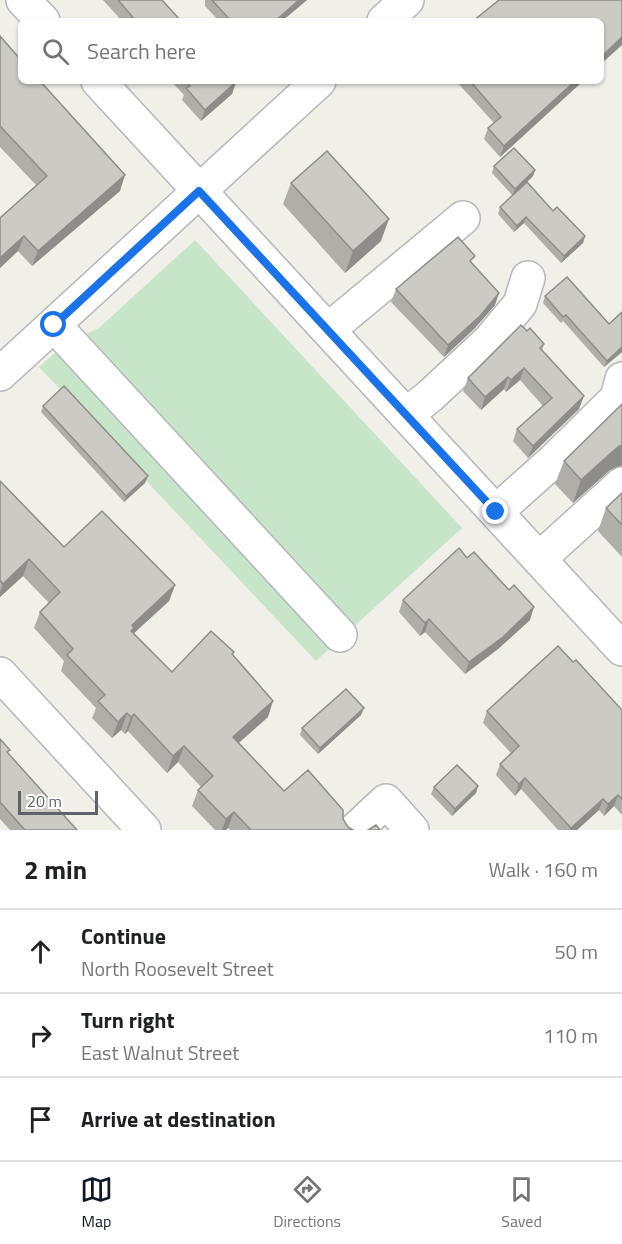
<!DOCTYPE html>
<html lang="en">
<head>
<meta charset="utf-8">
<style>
  :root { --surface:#fff; --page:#f2f2f2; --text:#202124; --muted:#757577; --line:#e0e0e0; --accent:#111827 }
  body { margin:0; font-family:"Titillium Web",sans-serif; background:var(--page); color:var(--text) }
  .scale { position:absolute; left:18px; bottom:15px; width:80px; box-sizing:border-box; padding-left:6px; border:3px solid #5f6267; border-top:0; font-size:16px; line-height:21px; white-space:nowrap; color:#5f6267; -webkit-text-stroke:4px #fff; paint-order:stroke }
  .stop { position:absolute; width:18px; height:18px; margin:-14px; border:4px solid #1a73e8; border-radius:50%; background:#fff }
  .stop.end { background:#1a73e8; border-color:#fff; box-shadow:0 2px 6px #0008 }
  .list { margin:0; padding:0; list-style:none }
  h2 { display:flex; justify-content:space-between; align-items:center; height:78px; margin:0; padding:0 24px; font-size:26px }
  h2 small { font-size:20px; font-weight:400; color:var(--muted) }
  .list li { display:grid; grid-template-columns:39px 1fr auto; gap:18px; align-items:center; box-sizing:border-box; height:84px; padding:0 24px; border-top:2px solid var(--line) }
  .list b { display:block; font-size:22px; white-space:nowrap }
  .list p { margin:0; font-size:20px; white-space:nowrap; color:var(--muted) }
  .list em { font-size:20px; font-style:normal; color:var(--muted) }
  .icon { flex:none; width:33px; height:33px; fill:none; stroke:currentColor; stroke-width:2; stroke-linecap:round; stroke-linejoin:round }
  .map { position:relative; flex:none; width:622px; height:830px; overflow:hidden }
  .search { position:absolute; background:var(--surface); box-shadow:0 2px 4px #0004; left:18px; right:18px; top:18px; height:66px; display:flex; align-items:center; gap:15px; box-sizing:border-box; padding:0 21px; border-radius:9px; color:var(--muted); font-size:22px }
  .sheet { height:330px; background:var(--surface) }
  nav { display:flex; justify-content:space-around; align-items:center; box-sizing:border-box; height:84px; border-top:2px solid var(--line); background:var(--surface); font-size:16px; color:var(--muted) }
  nav a { display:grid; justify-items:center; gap:3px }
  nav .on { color:var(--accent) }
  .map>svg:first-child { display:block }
  .green { fill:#c7e5c9 }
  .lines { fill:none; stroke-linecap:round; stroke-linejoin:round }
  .minor-casing { stroke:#b5b7bb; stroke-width:36 }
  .minor { stroke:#fff; stroke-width:33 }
  .wall { fill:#afaea9 }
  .shaded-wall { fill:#8f8d89 }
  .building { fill:#cccac4; stroke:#8f8d89; stroke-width:1.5 }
  .route { stroke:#1a73e8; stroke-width:8 }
</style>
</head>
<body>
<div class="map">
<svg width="622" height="830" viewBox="0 0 622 830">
  <rect width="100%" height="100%" fill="#f0efe8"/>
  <polygon class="green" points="195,240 462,528 316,661 39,367 64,345 99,328"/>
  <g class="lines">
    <g class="minor-casing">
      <g id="minor">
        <polyline points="23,0 43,21"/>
        <polyline points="384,21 407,0"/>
        <polyline points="98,81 622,649"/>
        <polyline points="54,325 340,635"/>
        <polyline points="328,330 463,218"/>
        <polyline points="0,374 319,81"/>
        <polyline points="406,415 430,396 489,341 520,304 528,278"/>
        <polyline points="496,512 553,461 617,398 622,379"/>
        <polyline points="539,559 622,484"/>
        <polyline points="0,674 144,830"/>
        <polyline points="355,830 386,801 412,830"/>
      </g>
    </g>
    <use href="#minor" class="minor"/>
  </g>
  <g class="wall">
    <polygon points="103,0 162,0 181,21 122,21"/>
    <polygon points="205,0 307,0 282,21 219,21 205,6"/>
    <polygon points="0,36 120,191 32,266 18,251 0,268 0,218 36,185 0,147"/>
    <polygon points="171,81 235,81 236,82 232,94 201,121 182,100 184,95"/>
    <polygon points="456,81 583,81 500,157 484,139 488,128 494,123"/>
    <polygon points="494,166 535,170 533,176 513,196 492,173"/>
    <polygon points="291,183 381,241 345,273 283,204"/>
    <polygon points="500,207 553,211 585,236 583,243 561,263 524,223 514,232 498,214"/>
    <polygon points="473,264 495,305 475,328 444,357 391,302 396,289"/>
    <polygon points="545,296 609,324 622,312 622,352 604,367 563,321 561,323 543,303"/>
    <polygon points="527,331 544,344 542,350 579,409 528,458 513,441 517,429 543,406 520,380 506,392 504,389 481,410 463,391 468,378"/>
    <polygon points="43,406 145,483 124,502 41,412"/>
    <polygon points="564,461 619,466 610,470 573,503 555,484"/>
    <polygon points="0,481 64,547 175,585 169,601 134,633 172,672 234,652 233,655 268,717 239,743 284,791 343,819 348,827 353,830 230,830 228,828 226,830 215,830 192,806 198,790 201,787 178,762 167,773 128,731 125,734 121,730 112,738 92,718 96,708 61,671 64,661 34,628 40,612 49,603 23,576 0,597"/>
    <polygon points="622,493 622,557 598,531 606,508"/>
    <polygon points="467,558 530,620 498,649 465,674 425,632 420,636 399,612 403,600"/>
    <polygon points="573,662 622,710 622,815 614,806 604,816 599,810 577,830 558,830 521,789 515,796 496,775 500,764 511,753 483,723 487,711"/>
    <polygon points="361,715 318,754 300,735 302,728"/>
    <polygon points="0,739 8,754 77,830 10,830 0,819"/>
    <polygon points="478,786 476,793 452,816 431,794 434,787"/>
  </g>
  <g class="shaded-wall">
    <polygon points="299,0 307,0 282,21 275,21"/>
    <polygon points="622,37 622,45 601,64 601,57"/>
    <polygon points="575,81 583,81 500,157 504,146"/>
    <polygon points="236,82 232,94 201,121 205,110"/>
    <polygon points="535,170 533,176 513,196 515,189"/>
    <polygon points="125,175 120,191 32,266 38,251"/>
    <polygon points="526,217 524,223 514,232 517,226"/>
    <polygon points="389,219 381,241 345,273 353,251"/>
    <polygon points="24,236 18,251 0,268 0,258"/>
    <polygon points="585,236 583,243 561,263 564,256"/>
    <polygon points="499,293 495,305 475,328 444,357 448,345"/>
    <polygon points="622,347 622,352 604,367 607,361"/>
    <polygon points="524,368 520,380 506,392 511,380"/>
    <polygon points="508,377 504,389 481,410 485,397"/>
    <polygon points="584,396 579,409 528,458 533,446"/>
    <polygon points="622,445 622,466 619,466 610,470 573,503 581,480 618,447"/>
    <polygon points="148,476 145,483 124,502 126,496"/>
    <polygon points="29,559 23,576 0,597 0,592 3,584"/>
    <polygon points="175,585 169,601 132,635 132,625"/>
    <polygon points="534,607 530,620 498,649 465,674 469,662"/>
    <polygon points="429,619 425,632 420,636 425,623"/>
    <polygon points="273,701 268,717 227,753 233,737"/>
    <polygon points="364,708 361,715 318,754 320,748"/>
    <polygon points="127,713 121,730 112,738 118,722"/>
    <polygon points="134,714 128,731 125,734 131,717"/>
    <polygon points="184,746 178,762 167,773 173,756"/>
    <polygon points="525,778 521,789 515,796 519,784"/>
    <polygon points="478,786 476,793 452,816 455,809"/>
    <polygon points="618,795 614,806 604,816 608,804"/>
    <polygon points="603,799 599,810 577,830 570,830 571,828"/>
    <polygon points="234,812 228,828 226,830 222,830 226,819"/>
  </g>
  <g class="building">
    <polygon points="118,0 162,0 181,21 136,21"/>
    <polygon points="212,0 299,0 275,21 231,21"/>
    <polygon points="499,0 622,0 622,37 601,57 601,21 473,21"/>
    <polygon points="0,36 21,60 21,81 40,81 125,175 38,251 24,236 0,258 0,218 47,176 0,126"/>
    <polygon points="186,81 235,81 236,82 205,110 186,88 190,86"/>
    <polygon points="470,81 575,81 504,146 488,128 501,117"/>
    <polygon points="514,148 535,170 515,189 494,166"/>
    <polygon points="327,151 389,219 353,251 291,183"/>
    <polygon points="527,182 553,211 557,207 585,236 564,256 526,217 517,226 500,207"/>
    <polygon points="458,237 475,256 470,261 499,293 480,316 448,345 396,289"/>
    <polygon points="567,277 609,324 622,312 622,347 607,361 566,315 563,317 545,296"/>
    <polygon points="521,325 527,331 530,328 544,344 540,348 584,396 533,446 517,429 552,398 524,368 511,380 508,377 485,397 468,378"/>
    <polygon points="64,386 148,476 126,496 43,406"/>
    <polygon points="622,404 622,445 618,447 581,480 564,461"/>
    <polygon points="0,481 64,547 102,511 175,585 132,625 134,628 131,631 172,672 211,631 234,652 232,654 273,701 233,737 284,791 308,770 343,810 343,819 348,827 353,830 251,830 234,812 226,819 198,790 213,776 184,746 173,756 134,714 131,717 127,713 118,722 98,701 105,695 67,655 73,649 40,612 60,592 29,559 3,584 0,580"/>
    <polygon points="622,493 622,525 606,508"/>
    <polygon points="459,548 467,558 474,552 509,590 514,585 534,607 503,637 469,662 429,619 425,623 403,600"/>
    <polygon points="558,646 573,662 576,660 622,710 622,799 618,795 608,804 603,799 571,828 525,778 519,784 500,764 519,746 487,711"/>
    <polygon points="346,689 364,708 320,748 302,728"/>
    <polygon points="0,739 10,750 7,752 77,830 25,830 0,802"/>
    <polygon points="457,765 478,786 455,809 434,787"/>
    <polygon points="376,825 380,830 368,830"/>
  </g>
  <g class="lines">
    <polyline class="route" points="54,325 199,191 496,512"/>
  </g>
</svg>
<div class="scale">20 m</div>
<div class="stop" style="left:54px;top:325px"></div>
<div class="stop end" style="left:496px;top:512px"></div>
<div class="search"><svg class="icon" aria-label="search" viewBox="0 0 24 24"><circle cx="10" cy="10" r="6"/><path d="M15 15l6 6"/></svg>Search here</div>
</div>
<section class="sheet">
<h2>2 min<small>Walk · 160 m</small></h2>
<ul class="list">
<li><svg class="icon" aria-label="ahead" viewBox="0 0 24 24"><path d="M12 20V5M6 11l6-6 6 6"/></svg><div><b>Continue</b><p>North Roosevelt Street</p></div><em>50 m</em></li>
<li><svg class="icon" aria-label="right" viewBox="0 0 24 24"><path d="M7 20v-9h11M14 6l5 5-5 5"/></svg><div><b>Turn right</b><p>East Walnut Street</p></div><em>110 m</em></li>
<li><svg class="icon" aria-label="arrive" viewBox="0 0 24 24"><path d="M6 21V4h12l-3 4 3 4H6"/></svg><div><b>Arrive at destination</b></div></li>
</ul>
</section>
<nav>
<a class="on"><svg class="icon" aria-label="map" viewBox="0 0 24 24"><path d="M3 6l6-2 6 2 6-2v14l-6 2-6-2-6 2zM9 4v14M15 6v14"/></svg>Map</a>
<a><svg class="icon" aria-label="directions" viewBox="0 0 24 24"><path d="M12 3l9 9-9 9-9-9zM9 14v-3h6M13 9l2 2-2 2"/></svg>Directions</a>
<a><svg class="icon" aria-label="saved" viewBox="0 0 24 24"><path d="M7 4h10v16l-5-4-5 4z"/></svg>Saved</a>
</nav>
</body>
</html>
